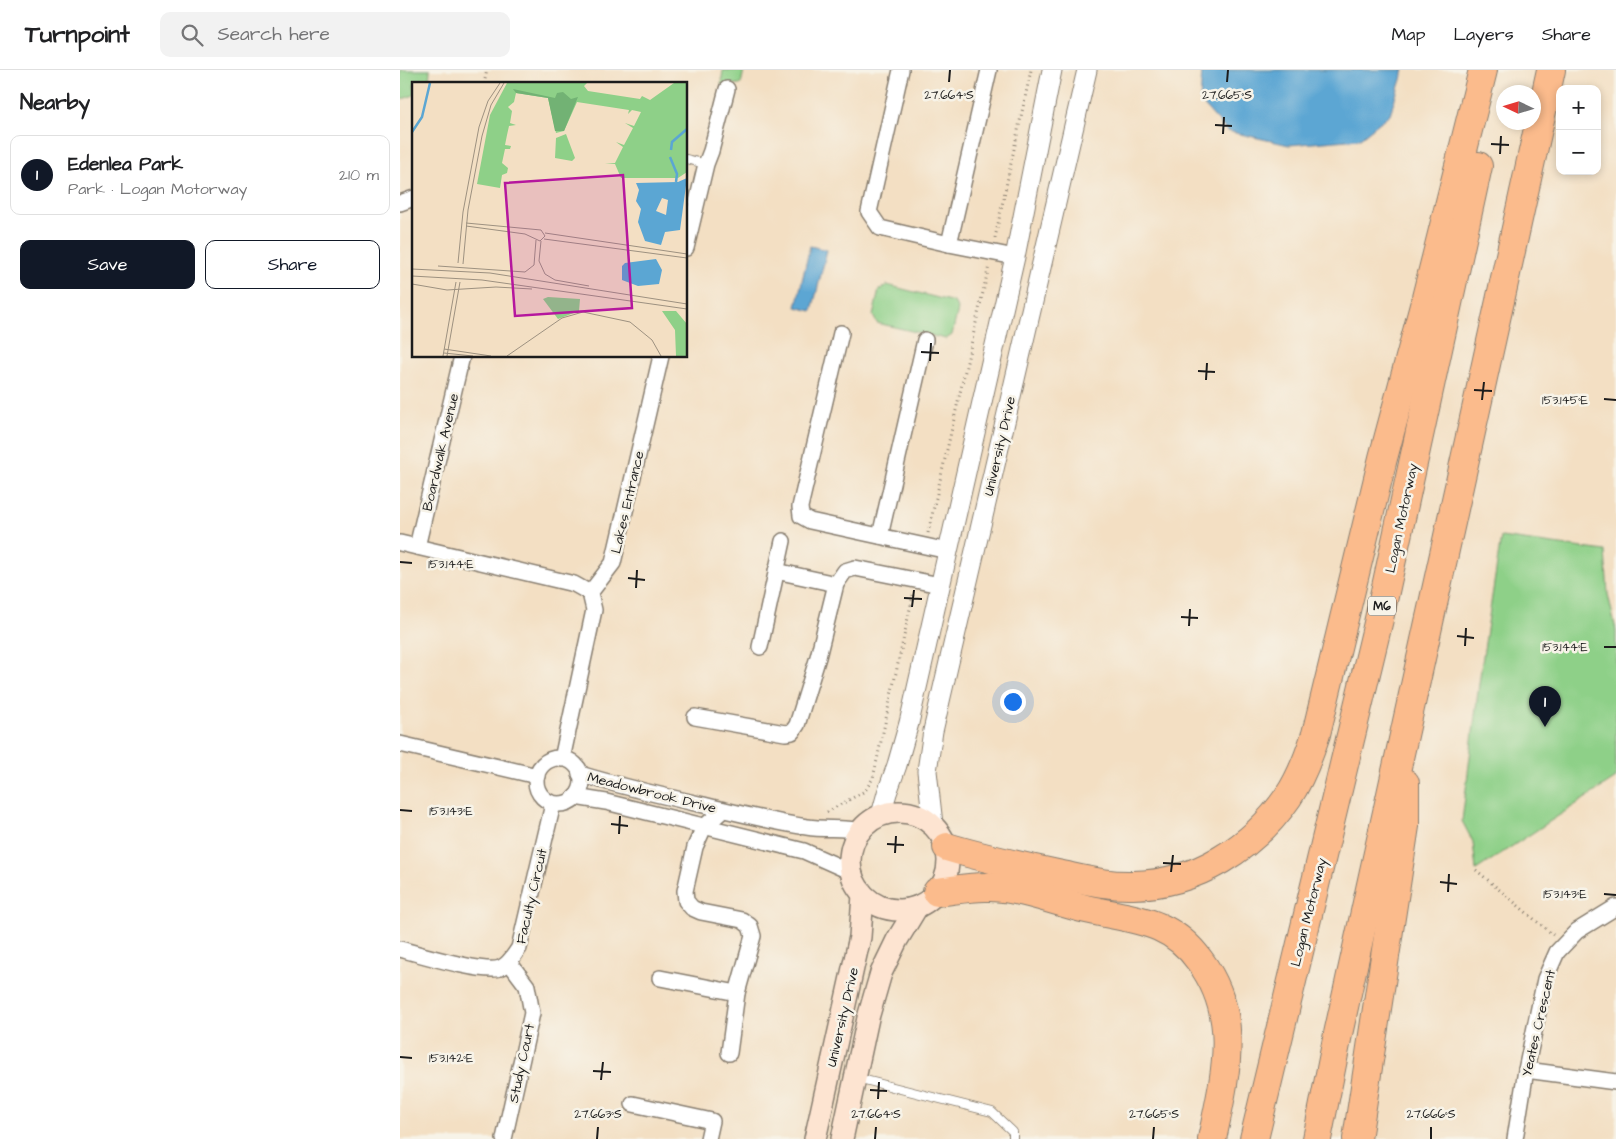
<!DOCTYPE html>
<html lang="en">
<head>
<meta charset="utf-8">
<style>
  :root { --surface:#fff; --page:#f2f2f2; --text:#202124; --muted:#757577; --line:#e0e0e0; --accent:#111827 }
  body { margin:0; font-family:"Architects Daughter",sans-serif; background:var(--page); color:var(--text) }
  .controls { position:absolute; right:15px; top:15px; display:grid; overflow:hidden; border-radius:10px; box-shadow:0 2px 8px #0003 }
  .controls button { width:45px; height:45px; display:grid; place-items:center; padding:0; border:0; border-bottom:1px solid var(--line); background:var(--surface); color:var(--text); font:25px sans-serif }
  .compass { position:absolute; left:1096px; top:15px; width:45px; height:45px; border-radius:50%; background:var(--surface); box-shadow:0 2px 8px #0003; rotate:274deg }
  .you { position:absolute; left:612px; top:631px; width:18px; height:18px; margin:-12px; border:4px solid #fff; border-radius:50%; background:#1a73e8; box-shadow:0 0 0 8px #1a73e833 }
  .badge { display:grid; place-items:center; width:32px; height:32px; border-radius:50%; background:var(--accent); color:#fff; font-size:16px; font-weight:700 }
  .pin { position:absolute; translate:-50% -41px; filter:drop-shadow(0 1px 2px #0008) }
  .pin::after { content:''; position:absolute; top:26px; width:18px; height:15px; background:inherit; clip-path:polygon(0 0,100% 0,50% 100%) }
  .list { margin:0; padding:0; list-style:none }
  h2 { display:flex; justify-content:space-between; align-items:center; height:65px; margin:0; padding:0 20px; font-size:21px }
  h2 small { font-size:16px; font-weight:400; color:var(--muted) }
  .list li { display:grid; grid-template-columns:32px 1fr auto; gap:15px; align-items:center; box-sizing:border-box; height:80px; margin:0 10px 10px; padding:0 10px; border:1px solid var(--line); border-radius:10px }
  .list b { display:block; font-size:19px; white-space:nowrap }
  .list p { margin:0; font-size:16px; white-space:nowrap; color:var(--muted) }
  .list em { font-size:16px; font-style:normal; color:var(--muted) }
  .actions { display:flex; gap:10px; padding:15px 20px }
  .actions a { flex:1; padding:11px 0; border:1px solid var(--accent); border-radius:10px; text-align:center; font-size:18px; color:var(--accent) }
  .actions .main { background:var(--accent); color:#fff }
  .icon { flex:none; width:28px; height:28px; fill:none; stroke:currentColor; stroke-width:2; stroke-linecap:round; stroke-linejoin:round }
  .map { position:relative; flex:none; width:1216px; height:1069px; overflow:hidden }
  header { display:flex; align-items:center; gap:30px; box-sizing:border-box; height:70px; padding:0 25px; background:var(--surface); border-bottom:1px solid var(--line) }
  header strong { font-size:24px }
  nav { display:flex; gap:28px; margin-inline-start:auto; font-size:18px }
  .search { width:350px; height:45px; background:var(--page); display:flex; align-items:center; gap:12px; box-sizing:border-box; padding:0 18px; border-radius:10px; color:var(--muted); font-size:19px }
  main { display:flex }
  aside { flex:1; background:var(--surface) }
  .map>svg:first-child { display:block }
  .green { fill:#8ed088; stroke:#557652 }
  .water { fill:#5ba6d3; stroke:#3c6178 }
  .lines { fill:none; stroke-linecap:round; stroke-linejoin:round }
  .service-casing { stroke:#887e70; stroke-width:10 }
  .minor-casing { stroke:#887e70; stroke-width:18 }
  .tertiary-casing { stroke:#887e70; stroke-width:21 }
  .secondary-casing { stroke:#887e70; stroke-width:24 }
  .motorway-casing { stroke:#887e70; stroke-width:30 }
  .path { stroke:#887e70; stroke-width:3; stroke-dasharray:1 4; stroke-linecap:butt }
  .service { stroke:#fff; stroke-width:8 }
  .minor { stroke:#fff; stroke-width:15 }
  .tertiary { stroke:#fff; stroke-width:19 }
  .secondary { stroke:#fde4d1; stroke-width:21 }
  .motorway { stroke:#fbbb8c; stroke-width:28 }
  .ticks { fill:none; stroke:#1c1c1c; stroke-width:2 }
  .labels { text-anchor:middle; stroke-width:5; stroke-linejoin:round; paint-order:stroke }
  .shield { fill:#f7f3e8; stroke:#5e5c59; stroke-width:1 }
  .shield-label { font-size:12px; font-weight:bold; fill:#1c1c1c }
  .street-label { font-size:14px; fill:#1c1c1c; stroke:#f7f3e8 }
  .inset-river { fill:none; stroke:#5ba6d3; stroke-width:2.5 }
  .inset-road { fill:none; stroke:#9d9180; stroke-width:1 }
  .view { fill:#b5179e; fill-opacity:0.15; stroke:#b5179e; stroke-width:2.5 }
  .inset-edge { fill:none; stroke:#1c1c1c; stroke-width:2.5 }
  .ticks-label { font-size:12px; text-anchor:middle; fill:#1c1c1c; stroke:#f7f3e8; stroke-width:5; stroke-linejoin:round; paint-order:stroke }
</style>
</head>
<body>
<header>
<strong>Turnpoint</strong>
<div class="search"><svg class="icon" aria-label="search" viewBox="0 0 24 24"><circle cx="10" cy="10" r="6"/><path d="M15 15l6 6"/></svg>Search here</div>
<nav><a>Map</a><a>Layers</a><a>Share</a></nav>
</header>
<main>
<aside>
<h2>Nearby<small></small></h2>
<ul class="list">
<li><span class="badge">1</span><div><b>Edenlea Park</b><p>Park · Logan Motorway</p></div><em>210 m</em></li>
</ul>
<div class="actions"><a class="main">Save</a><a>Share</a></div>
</aside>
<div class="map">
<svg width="1216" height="1069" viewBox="0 0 1216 1069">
  <rect width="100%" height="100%" fill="#f7f3e8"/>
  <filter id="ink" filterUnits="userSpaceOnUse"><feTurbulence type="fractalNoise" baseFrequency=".02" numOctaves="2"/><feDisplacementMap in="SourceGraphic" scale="10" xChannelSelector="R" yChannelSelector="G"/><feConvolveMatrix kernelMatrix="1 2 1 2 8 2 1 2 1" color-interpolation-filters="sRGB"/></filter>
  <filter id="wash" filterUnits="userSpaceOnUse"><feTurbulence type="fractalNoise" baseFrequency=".0096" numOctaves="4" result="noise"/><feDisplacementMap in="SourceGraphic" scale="20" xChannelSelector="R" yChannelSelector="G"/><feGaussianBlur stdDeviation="1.12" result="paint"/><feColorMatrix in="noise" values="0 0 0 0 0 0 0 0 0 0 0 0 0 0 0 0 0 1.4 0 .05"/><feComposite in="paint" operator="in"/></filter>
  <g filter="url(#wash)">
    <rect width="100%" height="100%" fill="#f3dfc3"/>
    <g class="green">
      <polygon points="0,0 30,0 29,14 14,14 14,25 0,30"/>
      <polygon points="323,0 344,0 341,14 321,15"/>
      <polygon points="487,215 554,232 558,239 552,265 546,269 477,253 473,246 479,220"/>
      <polygon points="1101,467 1205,481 1208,524 1216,560 1216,708 1076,800 1073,772 1062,751 1080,606"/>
    </g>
    <g class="water">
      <polygon points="802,0 1004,0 990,44 959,69 889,75 827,61 800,31"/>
      <polygon points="410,176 427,180 412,241 396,237"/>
    </g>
  </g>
  <g filter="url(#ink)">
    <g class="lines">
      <g class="service-casing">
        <g id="service">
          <polyline points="286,89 306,94"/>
          <polyline points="457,1008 592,1042 613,1062 613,1069"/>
        </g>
      </g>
      <g class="minor-casing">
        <g id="minor">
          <polyline points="501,0 469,142 480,158 549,174 615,187"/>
          <polyline points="0,133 14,128"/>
          <polyline points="549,174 589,0"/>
          <polyline points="286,178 306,94 311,81 327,19"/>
          <polyline points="441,263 400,437 401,446 410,451 548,481"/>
          <polyline points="480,466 525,270"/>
          <polyline points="0,473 174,514 190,523"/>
          <polyline points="17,477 62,286"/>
          <polyline points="376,501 436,514"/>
          <polyline points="360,577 383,471"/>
          <polyline points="295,647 385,663 392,662 397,655 418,587 436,514 445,501 455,498 540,515"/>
          <polyline points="0,674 137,706"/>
          <circle cx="159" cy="711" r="23"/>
          <polyline points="162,689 194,540 190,523 213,493 261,286"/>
          <path d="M180 704C219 716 259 725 299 734 334 742 371 752 407 757 425 760 442 757 460 761"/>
          <polyline points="175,727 206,732 404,781 451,802"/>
          <polyline points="323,740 304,757 295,777 285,821 286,831 292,838 301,842 342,850 350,856 353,866 337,923 329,983"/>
          <path d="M0 879C19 884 85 904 100 898 109 895 114 885 119 878L153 734"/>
          <polyline points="260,908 337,923"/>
          <polyline points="1126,1000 1216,1012"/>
          <polyline points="233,1034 312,1051 308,1069"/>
          <polyline points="104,1069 132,943 127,916 109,892"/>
          <polyline points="1115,1069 1126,1000 1145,909 1157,882 1177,861 1216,837"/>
        </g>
      </g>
      <g class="tertiary-casing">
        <g id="tertiary">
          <polyline points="481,745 487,723 497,695 509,653 615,187 652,0"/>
          <polyline points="533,754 527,701 533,661 687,0"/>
        </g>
      </g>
      <g class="secondary-casing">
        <g id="secondary">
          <circle cx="499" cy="791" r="49"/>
          <polyline points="415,1069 453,898 460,867 463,825"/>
          <polyline points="442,1069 468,948 481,903 497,870 517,837"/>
        </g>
      </g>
      <g class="motorway-casing">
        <g id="motorway">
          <path d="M547 777C583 788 620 796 657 804 682 809 707 816 733 815 796 814 853 778 888 727 901 708 909 686 916 664L983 388 1025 232 1083 0"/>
          <path d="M537 822C555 820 573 816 590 817 623 818 654 831 686 839 711 845 736 847 759 857 775 864 790 877 800 891 842 947 825 1006 812 1069"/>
          <polyline points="854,1069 979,549 1078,96"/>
          <polyline points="917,1069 938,964 1151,0"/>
          <polyline points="957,1069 1005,756 1005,713"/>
        </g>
      </g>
      <g class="path">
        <polyline points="84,14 87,0"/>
        <polyline points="595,168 631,0"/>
        <polyline points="528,463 589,196"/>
        <polyline points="427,742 465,721 473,708 513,525"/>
        <polyline points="1076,800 1153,865"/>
      </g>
      <use href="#service" class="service"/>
      <use href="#minor" class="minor"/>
      <use href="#tertiary" class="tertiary"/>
      <use href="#secondary" class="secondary"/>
      <use href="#motorway" class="motorway"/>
    </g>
  </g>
  <path class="ticks" d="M549 12 550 0M827 12 828 0M815 55 832 56M823 64 824 47M1091 74 1109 75M1100 84 1101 66M521 282 539 283M530 291 531 273M798 301 815 302M806 310 807 293M1074 320 1092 321M1204 329 1216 330M1082 330 1084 312M0 492 12 493M228 508 245 510M236 518 237 500M504 528 522 529M512 537 514 520M781 547 798 548M789 556 790 539M1057 566 1074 568M1065 576 1066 558M1204 577H1216M0 740 12 741M211 754 228 756M219 764 220 746M487 774 504 775M495 783 496 766M763 793 781 794M771 802 773 785M1040 812 1057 814M1048 822 1049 804M1204 824 1216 825M0 987 12 988M193 1001 211 1002M201 1010 203 992M470 1020 487 1021M478 1029 479 1012M197 1069 198 1057M475 1069 476 1057M753 1069 754 1057M1031 1069V1057"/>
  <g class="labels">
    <rect class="shield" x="968" y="526.5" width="28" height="19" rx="4"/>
    <g class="shield-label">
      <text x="982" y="540">M6</text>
    </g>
    <g class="street-label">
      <text transform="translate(599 376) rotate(-77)" y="5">University Drive</text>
      <text transform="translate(40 382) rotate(-77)" y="5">Boardwalk Avenue</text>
      <text transform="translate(227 432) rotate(-77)" y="5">Lakes Entrance</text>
      <text transform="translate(1001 448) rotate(-78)" y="5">Logan Motorway</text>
      <text transform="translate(252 722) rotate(14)" y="5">Meadowbrook Drive</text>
      <text transform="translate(131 826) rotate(-77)" y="5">Faculty Circuit</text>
      <text transform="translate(908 842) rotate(-76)" y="5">Logan Motorway</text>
      <text transform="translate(442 947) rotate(-77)" y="5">University Drive</text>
      <text transform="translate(1138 953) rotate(-77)" y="5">Yeates Crescent</text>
      <text transform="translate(121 993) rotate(-78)" y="5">Study Court</text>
    </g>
  </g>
  <g transform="translate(12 12)">
    <rect width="275" height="275" fill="#f3dfc3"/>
    <path d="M95 1H175L172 4 176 9 228 17 230 14 238 18 262 1H275V90L266 96H209L203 82 193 81H203L211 65 204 60 212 63 221 46 213 41 222 44 229 30 220 28 216 32 217 28 165 20 152 49 144 51 136 16 104 11 102 20 96 25 100 29 98 41 104 43 97 44 95 53 93 63 99 64 98 67H93L90 81 96 86 95 91 90 93 88 106 65 102 78 33ZM154 52 163 76 160 79 143 76 144 56ZM136 215 168 217 167 229 146 237 131 217ZM250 229H264L275 242V274H264L263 248Z" fill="#8ed088"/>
    <path d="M101 7 143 16 145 11 151 10 159 17 166 15 152 49H143L136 16 104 11Z" fill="#72b274"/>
    <path d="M275 96 268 148 253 150 249 163 233 159 226 140 229 127 224 119 227 108 224 101 266 100ZM250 116 256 118 254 133 244 129ZM244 177 250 188 247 202 226 204 210 198V184L213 181Z" fill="#5ba6d3" fill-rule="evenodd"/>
    <path class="inset-river" d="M0 50 10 35 18 1M259 68 260 60 275 47M258 75 265 92 264 100"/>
    <path class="inset-road" d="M54 144 113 152 128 159 133 154 129 148 54 141M133 151 275 172M132 157 275 176M129 159 127 179 133 192 143 198 177 204M46 181 51 130 67 45 76 19 88 1M51 182 56 128 70 54 79 23 92 1M26 184 113 190 122 183 124 158M0 187 78 191 275 222M0 194 70 198 275 227M0 202 35 208 84 205 120 207M32 267 79 274M32 271 61 274M31 274 44 200M35 274 48 200M95 274 150 236 171 230 218 240 240 258 249 274"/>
    <path class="view" d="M211 93 220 226 103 234 93 101Z"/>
    <rect width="275" height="275" class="inset-edge"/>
  </g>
  <g class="ticks-label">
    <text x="549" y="29">27.664°S</text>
    <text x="827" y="29">27.665°S</text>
    <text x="1165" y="334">153.145°E</text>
    <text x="51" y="498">153.144°E</text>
    <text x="1165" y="581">153.144°E</text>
    <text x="51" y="745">153.143°E</text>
    <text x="1165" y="828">153.143°E</text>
    <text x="51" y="992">153.142°E</text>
    <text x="198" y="1048">27.663°S</text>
    <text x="476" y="1048">27.664°S</text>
    <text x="754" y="1048">27.665°S</text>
    <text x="1031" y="1048">27.666°S</text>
  </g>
</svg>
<div class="controls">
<button>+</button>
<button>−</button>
</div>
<svg class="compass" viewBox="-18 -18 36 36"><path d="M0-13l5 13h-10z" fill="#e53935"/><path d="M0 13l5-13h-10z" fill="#757577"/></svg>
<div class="you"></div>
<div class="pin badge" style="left:1145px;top:657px">1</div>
</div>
</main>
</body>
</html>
